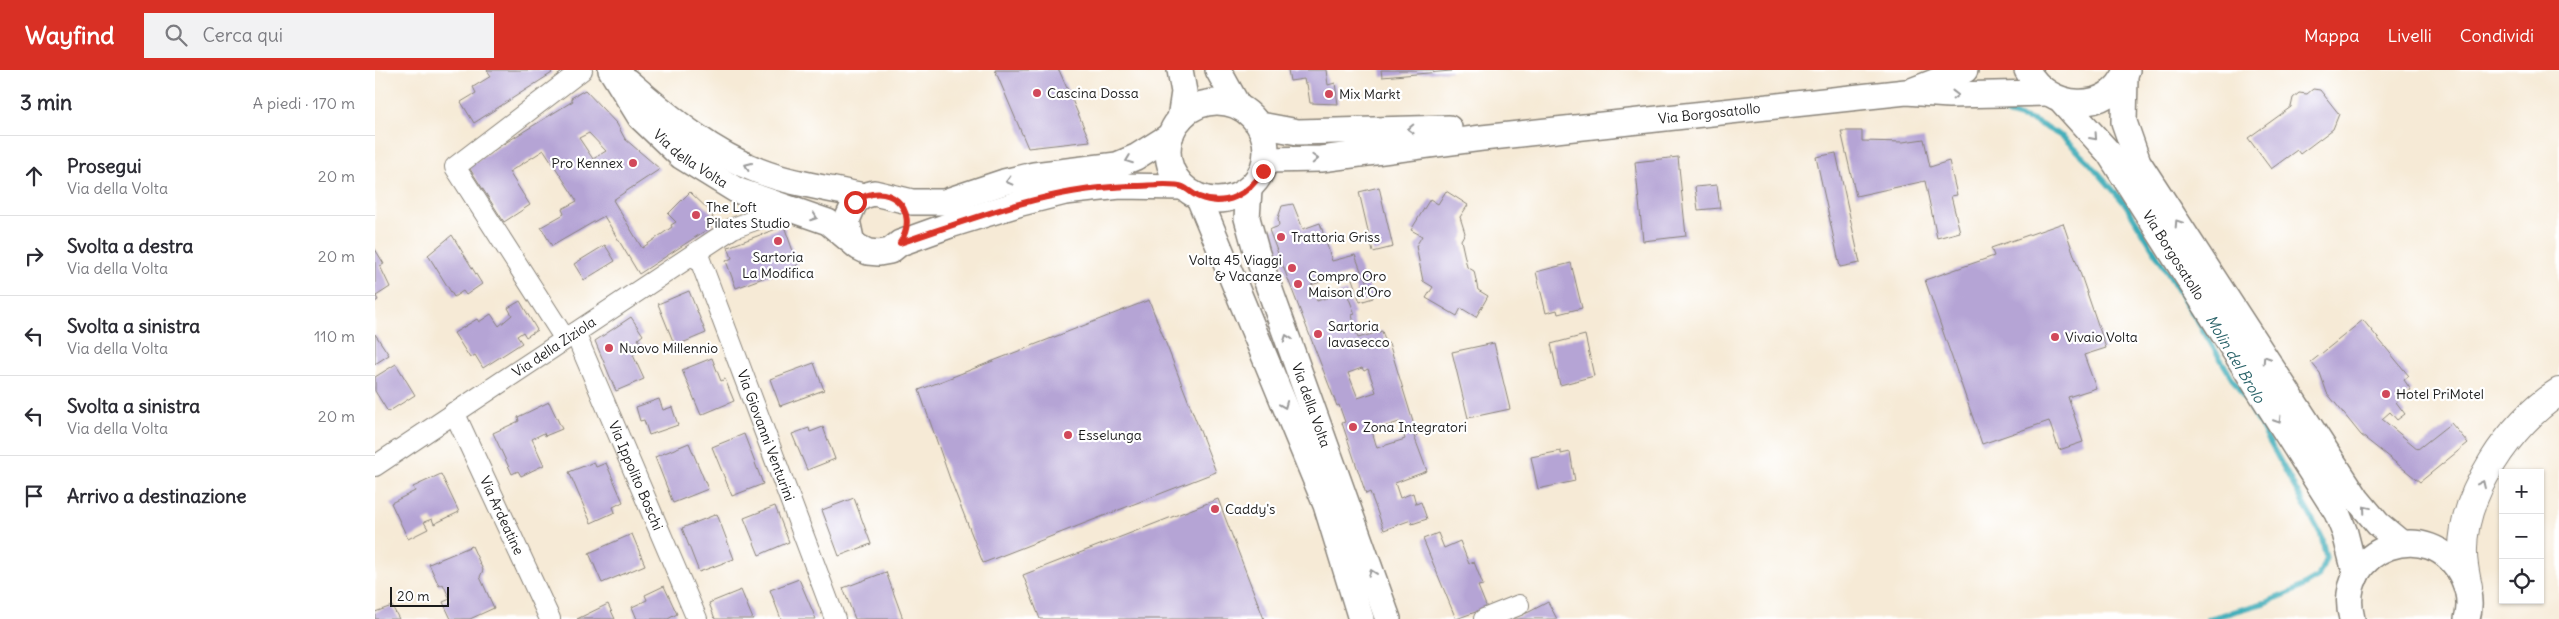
<!DOCTYPE html>
<html lang="it">
<head>
<meta charset="utf-8">
<style>
  :root { --surface:#fff; --page:#f2f2f3; --text:#2b2b33; --muted:#7c7c81; --line:#e1e1e2; --accent:#d93025 }
  body { margin:0; font-family:Delius,sans-serif; background:var(--page); color:var(--text) }
  .controls { position:absolute; right:15px; bottom:15px; display:grid; overflow:hidden; border-radius:0px; box-shadow:0 1px 4px #0004 }
  .controls button { width:45px; height:45px; display:grid; place-items:center; padding:0; border:0; border-bottom:1px solid var(--line); background:var(--surface); color:var(--text); font:25px sans-serif }
  .scale { position:absolute; left:15px; bottom:12px; width:59px; box-sizing:border-box; padding-left:5px; border:2px solid #1c1c1c; border-top:0; font-size:14px; line-height:18px; white-space:nowrap; color:#1c1c1c; -webkit-text-stroke:4px #fff; paint-order:stroke }
  .stop { position:absolute; width:15px; height:15px; margin:-11px; border:4px solid #d93025; border-radius:50%; background:#fff }
  .stop.end { background:#d93025; border-color:#fff; box-shadow:0 1px 5px #0008 }
  .list { margin:0; padding:0; list-style:none }
  h2 { display:flex; justify-content:space-between; align-items:center; height:65px; margin:0; padding:0 20px; font-size:21px }
  h2 small { font-size:16px; font-weight:400; color:var(--muted) }
  .list li { display:grid; grid-template-columns:32px 1fr auto; gap:15px; align-items:center; box-sizing:border-box; height:80px; padding:0 20px; border-top:1px solid var(--line) }
  .list b { display:block; font-size:19px; white-space:nowrap }
  .list p { margin:0; font-size:16px; white-space:nowrap; color:var(--muted) }
  .list em { font-size:16px; font-style:normal; color:var(--muted) }
  .icon { flex:none; width:28px; height:28px; fill:none; stroke:currentColor; stroke-width:2; stroke-linecap:round; stroke-linejoin:round }
  .map { position:relative; flex:none; width:2184px; height:549px; overflow:hidden }
  header { display:flex; align-items:center; gap:30px; box-sizing:border-box; height:70px; padding:0 25px; background:var(--accent); color:#fff }
  header strong { font-size:24px }
  nav { display:flex; gap:28px; margin-inline-start:auto; font-size:18px }
  .search { width:350px; height:45px; background:var(--page); display:flex; align-items:center; gap:12px; box-sizing:border-box; padding:0 18px; border-radius:0px; color:var(--muted); font-size:19px }
  main { display:flex }
  aside { flex:1; background:var(--surface) }
  .map>svg:first-child { display:block }
  .lines { fill:none; stroke-linecap:round; stroke-linejoin:round }
  .stream { stroke:#3cacb8; stroke-width:5.5 }
  .building { fill:#b5a4d5; fill-rule:evenodd }
  .minor-casing { stroke:#898379; stroke-width:22 }
  .major-casing { stroke:#898379; stroke-width:28 }
  .highway-casing { stroke:#898379; stroke-width:30 }
  .minor { stroke:#fff; stroke-width:20 }
  .major { stroke:#fff; stroke-width:25 }
  .highway { stroke:#fff; stroke-width:28 }
  .oneway { stroke:#999 }
  .route { stroke:#d93025; stroke-width:6 }
  .poi-dot { fill:#d1495b; stroke:#fff; stroke-width:2 }
  .labels { text-anchor:middle; stroke-width:4.5; stroke-linejoin:round; paint-order:stroke }
  .poi-label { font-size:14px; fill:#1c1c1c; stroke:#fff; text-anchor:start }
  .street-label { font-size:14px; fill:#1c1c1c; stroke:#fff }
  .water-label { font-size:15px; font-style:italic; fill:#2c646a; stroke:#fff }
</style>
</head>
<body>
<header>
<strong>Wayfind</strong>
<div class="search"><svg class="icon" aria-label="search" viewBox="0 0 24 24"><circle cx="10" cy="10" r="6"/><path d="M15 15l6 6"/></svg>Cerca qui</div>
<nav><a>Mappa</a><a>Livelli</a><a>Condividi</a></nav>
</header>
<main>
<aside>
<h2>3 min<small>A piedi · 170 m</small></h2>
<ul class="list">
<li><svg class="icon" aria-label="ahead" viewBox="0 0 24 24"><path d="M12 20V5M6 11l6-6 6 6"/></svg><div><b>Prosegui</b><p>Via della Volta</p></div><em>20 m</em></li>
<li><svg class="icon" aria-label="right" viewBox="0 0 24 24"><path d="M7 20v-9h11M14 6l5 5-5 5"/></svg><div><b>Svolta a destra</b><p>Via della Volta</p></div><em>20 m</em></li>
<li><svg class="icon" aria-label="left" viewBox="0 0 24 24"><path d="M17 20v-9H6M10 6l-5 5 5 5"/></svg><div><b>Svolta a sinistra</b><p>Via della Volta</p></div><em>110 m</em></li>
<li><svg class="icon" aria-label="left" viewBox="0 0 24 24"><path d="M17 20v-9H6M10 6l-5 5 5 5"/></svg><div><b>Svolta a sinistra</b><p>Via della Volta</p></div><em>20 m</em></li>
<li><svg class="icon" aria-label="arrive" viewBox="0 0 24 24"><path d="M6 21V4h12l-3 4 3 4H6"/></svg><div><b>Arrivo a destinazione</b></div></li>
</ul>
</aside>
<div class="map">
<svg width="2184" height="549" viewBox="0 0 2184 549">
  <rect width="100%" height="100%" fill="#fff"/>
  <filter id="ink" filterUnits="userSpaceOnUse"><feTurbulence type="fractalNoise" baseFrequency=".02" numOctaves="2"/><feDisplacementMap in="SourceGraphic" scale="10" xChannelSelector="R" yChannelSelector="G"/><feConvolveMatrix kernelMatrix="1 2 1 2 8 2 1 2 1" color-interpolation-filters="sRGB"/></filter>
  <filter id="wash" filterUnits="userSpaceOnUse"><feTurbulence type="fractalNoise" baseFrequency=".0096" numOctaves="4" result="noise"/><feDisplacementMap in="SourceGraphic" scale="20" xChannelSelector="R" yChannelSelector="G"/><feGaussianBlur stdDeviation="1.12" result="paint"/><feColorMatrix in="noise" values="0 0 0 0 0 0 0 0 0 0 0 0 0 0 0 0 0 1.4 0 .05"/><feComposite in="paint" operator="in"/></filter>
  <g filter="url(#wash)">
    <rect width="100%" height="100%" fill="#f6ead6"/>
    <g class="lines">
      <polyline class="stream" points="1617,39 1659,51 1688,67 1714,92 1751,135 1878,342 1946,465 1951,488 1943,507 1919,521 1889,533 1833,549"/>
    </g>
    <g id="blocks">
      <g class="building">
        <polygon points="112,0 175,0 177,3 99,53 86,32 101,23 98,17 116,6"/>
        <polygon points="620,0 684,0 715,71 653,78"/>
        <polygon points="913,0 951,0 953,15 960,13 963,34 935,33 932,14 930,14 929,9 915,11"/>
        <polygon points="1006,0 1076,0 1076,1 1007,7"/>
        <polygon points="1938,19 1945,20 1964,44 1958,59 1925,84 1922,80 1896,99 1873,68 1916,37 1918,28 1924,23 1932,24"/>
        <path d="M210 20 242 54 250 69 285 99 238 130 267 178 297 157 296 155 301 152 293 144 315 122 338 144 336 157 264 204 229 146 177 176 166 157 189 144 187 139 202 131 169 80 134 102 155 135 129 152 93 96 198 31 196 28ZM214 63 231 81 218 89 204 68Z"/>
        <polygon points="1466,61 1487,61 1487,71 1528,72 1549,69 1555,97 1574,91 1582,125 1576,126 1585,162 1562,168 1550,111 1481,126"/>
        <polygon points="1461,83 1485,193 1465,197 1441,87"/>
        <polygon points="1303,87 1311,166 1268,171 1260,92"/>
        <polygon points="1342,115 1345,138 1323,140 1320,117"/>
        <polygon points="1004,117 1018,177 998,182 984,122"/>
        <polygon points="1071,121 1093,135 1085,147 1090,163 1086,170 1092,197 1099,201 1103,220 1113,226 1101,247 1086,238 1082,246 1051,228 1058,217 1048,211 1041,176 1047,166 1036,160 1055,129 1063,134"/>
        <path d="M918 134 928 159 945 153 957 191 980 185 988 206 990 205 998 228 985 232 975 203 936 215 942 231 971 221 980 244 977 245 983 268 1007 261 1011 274 1014 273 1042 365 1039 366 1052 401 1020 413 1025 428 1038 423 1041 434 1046 432 1052 449 1037 454 1036 450 1009 460 995 422 991 424 967 353 970 352 964 335 962 336 894 160 904 156 903 148 907 136ZM987 298 989 301 993 299 1001 322 983 328 973 303ZM1024 352 1030 369 1002 378 997 361Z"/>
        <polygon points="1688,153 1731,278 1709,285 1721,318 1693,327 1708,372 1684,380 1674,351 1607,374 1550,210 1619,186 1616,178"/>
        <polygon points="409,156 423,195 361,218 351,191 357,188 353,177"/>
        <polygon points="77,165 107,214 91,225 88,221 79,227 53,185"/>
        <polygon points="230,175 240,191 209,210 199,194"/>
        <polygon points="0,179 9,194 5,196 15,217 1,226 3,230 0,232"/>
        <polygon points="1196,193 1207,238 1183,244 1182,240 1171,243 1161,202"/>
        <polygon points="314,221 331,263 300,276 283,234"/>
        <polygon points="774,230 841,402 608,493 575,409 544,320"/>
        <polygon points="145,231 162,260 151,267 148,262 142,266 147,273 108,298 100,285 95,288 79,263 102,249 104,252 116,244 124,256 137,245 133,238"/>
        <polygon points="256,247 268,265 263,269 268,277 258,285 269,309 241,321 220,271"/>
        <polygon points="1988,250 2034,306 2029,310 2036,320 2021,332 2030,344 2022,350 2015,342 2007,349 2043,379 2076,353 2093,373 2045,412 1986,365 1952,323 1945,303 1936,292"/>
        <polygon points="0,264 14,285 0,294"/>
        <polygon points="1210,265 1219,306 1185,315 1176,274"/>
        <polygon points="1119,273 1135,339 1093,348 1077,282"/>
        <polygon points="337,288 346,311 350,309 359,331 326,345 307,300"/>
        <polygon points="439,293 449,320 405,336 395,309"/>
        <polygon points="21,294 40,325 13,342 0,321 0,307"/>
        <polygon points="284,329 288,340 297,337 303,355 274,365 269,350 265,351 261,337"/>
        <polygon points="174,332 187,359 170,366 169,363 157,369 169,395 146,406 143,401 137,404 118,363 144,351 143,347"/>
        <polygon points="448,357 460,389 432,400 417,364 434,358 435,362"/>
        <polygon points="369,364 388,414 357,426 337,377"/>
        <polygon points="314,373 333,419 298,433 280,387"/>
        <polygon points="1186,381 1186,384 1195,382 1200,411 1163,419 1156,387"/>
        <polygon points="219,392 221,397 231,393 248,432 238,437 240,442 216,453 194,402"/>
        <polygon points="66,404 84,442 59,454 57,449 49,452 53,459 33,469 16,433 40,421 38,417"/>
        <polygon points="479,428 496,474 464,486 447,440"/>
        <polygon points="843,429 889,549 665,549 648,505"/>
        <polygon points="400,436 414,472 384,485 369,448"/>
        <polygon points="342,444 359,489 324,502 307,458"/>
        <polygon points="1063,463 1069,478 1085,471 1094,494 1099,492 1108,515 1103,516 1112,538 1081,549 1048,469"/>
        <polygon points="257,464 270,495 227,513 214,483"/>
        <polygon points="97,476 108,500 105,507 119,538 95,549 76,549 68,532 75,529 68,514 64,516 54,494"/>
        <polygon points="511,502 528,549 480,549 468,518"/>
        <polygon points="424,509 441,549 406,549 395,520"/>
        <polygon points="289,516 302,544 293,549 262,549 257,537 272,530 270,525"/>
        <polygon points="366,520 378,549 340,549 334,533"/>
        <polygon points="1173,532 1182,549 1136,549 1154,542"/>
        <polygon points="233,534 240,549 202,549"/>
        <polygon points="17,536 24,549 0,549 0,542"/>
      </g>
    </g>
  </g>
  <g filter="url(#ink)">
    <use href="#blocks" fill-opacity="0" stroke="#898379" stroke-width="1"/>
    <g class="lines">
      <g class="minor-casing">
        <g id="minor">
          <path id="s1" d="M322 182 460 549"/>
          <path id="s2" d="M200 263 322 549"/>
          <polyline points="190,269 80,97 207,0"/>
          <path id="s3" d="M79 342 175 549"/>
          <path id="s4" d="M0 396 358 158 413 138"/>
          <polyline points="1109,549 1144,535"/>
        </g>
      </g>
      <g class="major-casing">
        <g id="major">
          <path id="s5" d="M236 0 265 47 306 86 361 120 453 152 483 177 493 182 504 183 515 181 525 173 575 155 646 133 690 122 745 116 807 117"/>
          <polyline points="805,0 809,22 805,49"/>
          <polyline points="843,0 863,36"/>
          <path d="M1652 0C1673 40 1734 46 1752 0"/>
          <polyline points="1750,6 1749,52 1763,92 1982,429 2003,454 2026,473"/>
          <path d="M252 11C292 45 334 82 384 101 417 114 454 118 488 126"/>
          <polyline points="1539,20 1590,0"/>
          <path id="s6" d="M1687 31 1734 83 1962 443 1970 463 1981 506"/>
          <circle cx="842" cy="81" r="49"/>
          <polyline points="885,55 923,62 1074,58"/>
          <path id="s7" d="M891 90 946 89 1107 68 1531 22 1574 25 1671 23"/>
          <path id="s8" d="M874 120 872 148 882 184 1013 549"/>
          <polyline points="824,128 951,435 986,549"/>
          <polyline points="476,169 472,150 480,132 488,126 499,123 537,132 569,132 629,112 659,105 742,95 761,87 796,65"/>
          <path d="M1977 549C1958 478 2057 442 2088 508 2094 521 2096 535 2092 549"/>
        </g>
      </g>
      <g class="highway-casing">
        <path id="highway" d="M2093 518C2091 507 2088 495 2088 484 2086 425 2136 352 2184 322"/>
      </g>
      <use href="#minor" class="minor"/>
      <use href="#major" class="major"/>
      <use href="#highway" class="highway"/>
    </g>
    <defs><path id="oneway-chevron" d="M-2-3.5L2.5 0L-2 3.5" fill="none" stroke-width="1.6" stroke-linecap="round" stroke-linejoin="round" transform="scale(1.25)"/></defs>
    <g class="oneway">
      <use href="#oneway-chevron" transform="translate(1580 25) rotate(-1)"/>
      <use href="#oneway-chevron" transform="translate(1036 59) rotate(178)"/>
      <use href="#oneway-chevron" transform="translate(1719 67) rotate(48)"/>
      <use href="#oneway-chevron" transform="translate(940 89) rotate(-2)"/>
      <use href="#oneway-chevron" transform="translate(754 90) rotate(159)"/>
      <use href="#oneway-chevron" transform="translate(373 96) rotate(-155)"/>
      <use href="#oneway-chevron" transform="translate(634 111) rotate(166)"/>
      <use href="#oneway-chevron" transform="translate(439 147) rotate(20)"/>
      <use href="#oneway-chevron" transform="translate(1803 153) rotate(-123)"/>
      <use href="#oneway-chevron" transform="translate(912 268) rotate(-110)"/>
      <use href="#oneway-chevron" transform="translate(1891 289) rotate(-123)"/>
      <use href="#oneway-chevron" transform="translate(909 335) rotate(68)"/>
      <use href="#oneway-chevron" transform="translate(1903 350) rotate(58)"/>
      <use href="#oneway-chevron" transform="translate(2107 414) rotate(-65)"/>
      <use href="#oneway-chevron" transform="translate(1991 439) rotate(-130)"/>
      <use href="#oneway-chevron" transform="translate(997 503) rotate(-109)"/>
    </g>
  </g>
  <g class="lines" filter="url(#ink)">
    <path class="route" d="M480 132C511 108 547 139 525 173 603 147 679 116 762 116 773 116 799 113 808 117 813 119 818 125 824 127 850 138 874 124 888 101"/>
  </g>
  <g class="poi-dot">
    <circle cx="662" cy="23" r="5"/>
    <circle cx="954" cy="24" r="5"/>
    <circle cx="258" cy="93" r="5"/>
    <circle cx="321" cy="145" r="5"/>
    <circle cx="906" cy="167" r="5"/>
    <circle cx="403" cy="171" r="5"/>
    <circle cx="917" cy="198" r="5"/>
    <circle cx="923" cy="214" r="5"/>
    <circle cx="943" cy="264" r="5"/>
    <circle cx="1680" cy="267" r="5"/>
    <circle cx="234" cy="278" r="5"/>
    <circle cx="2011" cy="324" r="5"/>
    <circle cx="978" cy="357" r="5"/>
    <circle cx="693" cy="365" r="5"/>
    <circle cx="840" cy="439" r="5"/>
  </g>
  <g class="labels">
    <g class="poi-label">
      <text x="672" y="28">Cascina Dossa</text>
      <text x="964" y="29">Mix Markt</text>
      <text x="248" y="98" text-anchor="end">Pro Kennex</text>
      <text x="331" y="142">The Loft<tspan x="331" dy="16">Pilates Studio</tspan></text>
      <text x="916" y="172">Trattoria Griss</text>
      <text x="403" y="192" text-anchor="middle">Sartoria<tspan x="403" dy="16">La Modifica</tspan></text>
      <text x="907" y="195" text-anchor="end">Volta 45 Viaggi<tspan x="907" dy="16">&amp; Vacanze</tspan></text>
      <text x="933" y="211">Compro Oro<tspan x="933" dy="16">Maison d'Oro</tspan></text>
      <text x="953" y="261">Sartoria<tspan x="953" dy="16">lavasecco</tspan></text>
      <text x="1690" y="272">Vivaio Volta</text>
      <text x="244" y="283">Nuovo Millennio</text>
      <text x="2021" y="329">Hotel PriMotel</text>
      <text x="988" y="362">Zona Integratori</text>
      <text x="703" y="370">Esselunga</text>
      <text x="850" y="444">Caddy's</text>
    </g>
    <g class="street-label">
      <text dy="5" stroke="none"><textPath href="#s7" startOffset="446">Via Borgosatollo</textPath></text>
      <text dy="5" stroke="none"><textPath href="#s5" startOffset="121">Via della Volta</textPath></text>
      <text dy="5" stroke="none"><textPath href="#s6" startOffset="191">Via Borgosatollo</textPath></text>
      <text dy="5" stroke="none"><textPath href="#s4" startOffset="215">Via della Ziziola</textPath></text>
      <text dy="5" stroke="none"><textPath href="#s8" startOffset="226">Via della Volta</textPath></text>
      <text dy="5" stroke="none"><textPath href="#s1" startOffset="196">Via Giovanni Venturini</textPath></text>
      <text dy="5" stroke="none"><textPath href="#s2" startOffset="155">Via Ippolito Boschi</textPath></text>
      <text dy="5" stroke="none"><textPath href="#s3" startOffset="114">Via Ardeatine</textPath></text>
    </g>
    <g class="water-label">
      <text transform="translate(1860 289) rotate(59)" y="5">Molin del Brolo</text>
    </g>
  </g>
</svg>
<div class="controls">
<button>+</button>
<button>−</button>
<button><svg class="icon" aria-label="locate" viewBox="0 0 24 24"><circle cx="12" cy="12" r="6"/><path d="M12 2v4M12 18v4M2 12h4M18 12h4"/></svg></button>
</div>
<div class="scale">20 m</div>
<div class="stop" style="left:480px;top:132px"></div>
<div class="stop end" style="left:888px;top:101px"></div>
</div>
</main>
</body>
</html>
